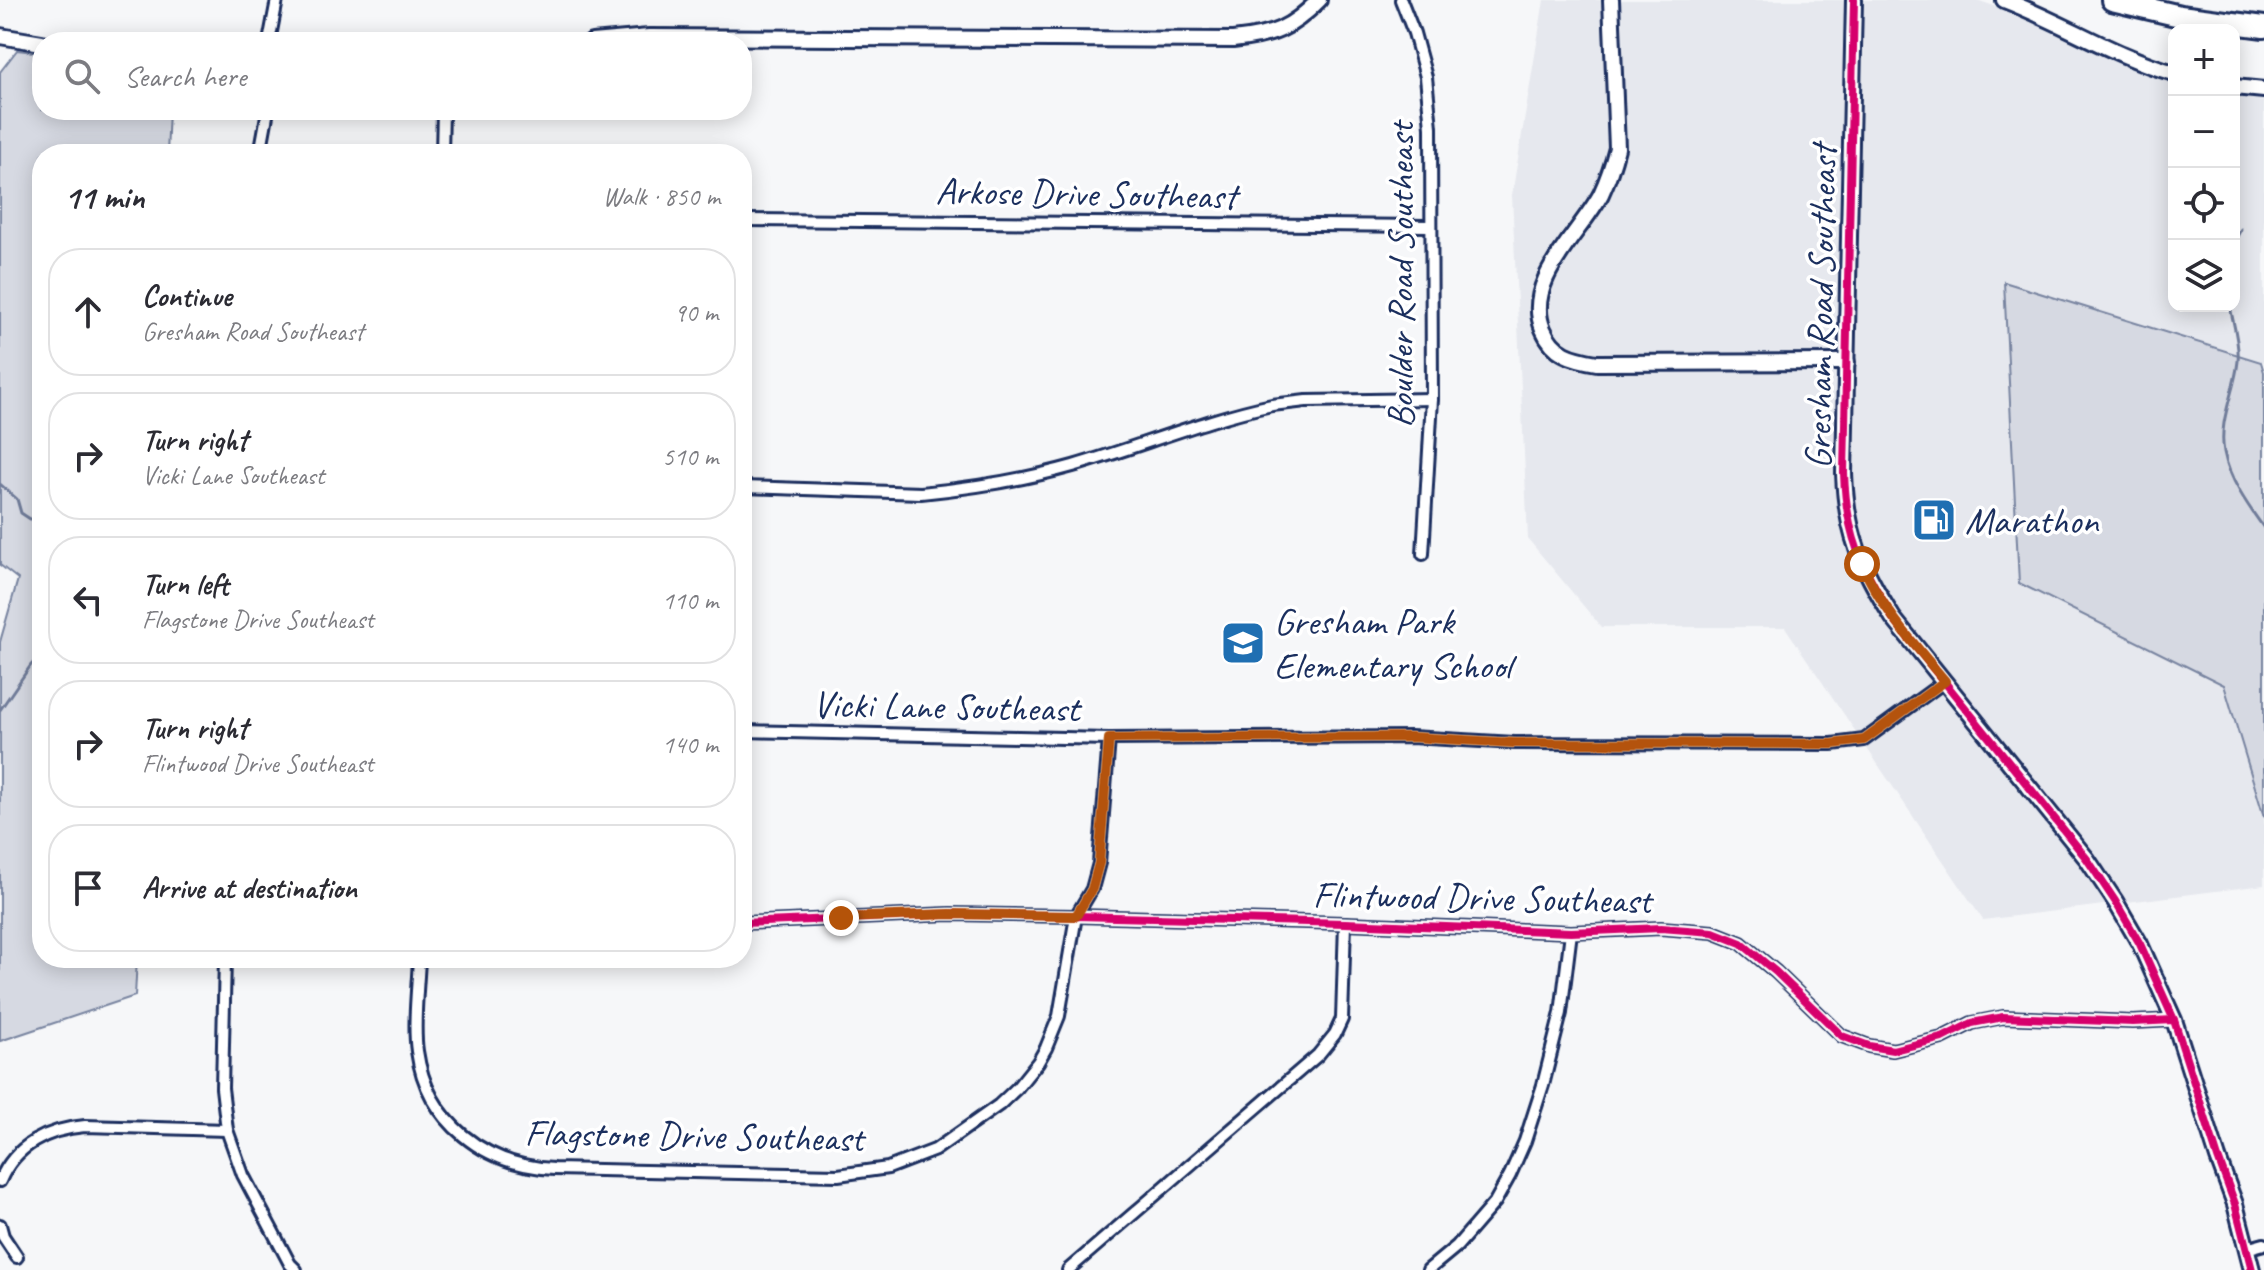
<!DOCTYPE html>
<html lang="en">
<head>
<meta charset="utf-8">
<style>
  :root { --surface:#fff; --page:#f7f7f7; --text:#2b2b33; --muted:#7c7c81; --line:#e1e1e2 }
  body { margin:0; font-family:Caveat,sans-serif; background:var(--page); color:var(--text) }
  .controls { position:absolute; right:24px; top:24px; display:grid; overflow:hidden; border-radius:16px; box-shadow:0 4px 20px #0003 }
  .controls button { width:72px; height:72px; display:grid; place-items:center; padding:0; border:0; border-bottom:2px solid var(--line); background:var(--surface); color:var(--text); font:40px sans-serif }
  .stop { position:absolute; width:24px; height:24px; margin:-18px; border:6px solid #b45309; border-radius:50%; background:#fff }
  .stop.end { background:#b45309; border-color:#fff; box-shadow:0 2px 8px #0008 }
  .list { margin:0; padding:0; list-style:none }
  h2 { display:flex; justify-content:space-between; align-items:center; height:104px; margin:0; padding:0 32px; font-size:34px }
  h2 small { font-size:26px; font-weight:400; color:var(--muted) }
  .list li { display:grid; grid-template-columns:52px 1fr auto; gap:24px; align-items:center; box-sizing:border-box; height:128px; margin:0 16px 16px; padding:0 16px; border:2px solid var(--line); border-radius:32px }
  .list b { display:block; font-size:30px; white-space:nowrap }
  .list p { margin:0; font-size:26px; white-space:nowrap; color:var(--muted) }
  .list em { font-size:26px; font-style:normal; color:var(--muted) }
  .icon { flex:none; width:44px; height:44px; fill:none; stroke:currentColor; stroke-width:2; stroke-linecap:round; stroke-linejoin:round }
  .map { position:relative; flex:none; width:2264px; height:1270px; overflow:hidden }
  .search { position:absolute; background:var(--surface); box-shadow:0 4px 20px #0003; left:32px; top:32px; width:720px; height:88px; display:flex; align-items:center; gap:20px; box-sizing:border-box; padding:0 28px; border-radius:32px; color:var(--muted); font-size:30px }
  .panel { position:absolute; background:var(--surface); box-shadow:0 4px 20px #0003; left:32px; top:144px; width:720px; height:824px; border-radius:32px }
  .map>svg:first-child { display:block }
  .built { fill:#e6e8ee }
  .green { fill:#d6d9e2; stroke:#7884a0; stroke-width:2 }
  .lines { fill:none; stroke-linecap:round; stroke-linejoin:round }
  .stream { stroke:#707c99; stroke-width:3 }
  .minor-casing { stroke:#1b2f5e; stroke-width:16 }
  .tertiary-casing { stroke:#1b2f5e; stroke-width:20 }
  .secondary-casing { stroke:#1b2f5e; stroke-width:20 }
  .motorway-casing { stroke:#1b2f5e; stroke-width:26 }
  .minor { stroke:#fff; stroke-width:10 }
  .tertiary { stroke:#fff; stroke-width:14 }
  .secondary { stroke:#fff; stroke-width:14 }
  .motorway { stroke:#fff; stroke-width:20 }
  .cycleway-casing { stroke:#fff; stroke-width:13 }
  .cycleway { stroke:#d6006c; stroke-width:8 }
  .route { stroke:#b45309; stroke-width:10 }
  .labels { text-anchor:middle; stroke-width:7; stroke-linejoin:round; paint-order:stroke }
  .street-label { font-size:38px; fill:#1b2f5e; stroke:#fff }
  .poi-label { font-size:38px; fill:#1b2f5e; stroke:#fff; text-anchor:start }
</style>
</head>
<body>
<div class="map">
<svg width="2264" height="1270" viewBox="0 0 2264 1270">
  <rect width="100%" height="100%" fill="#f6f7f9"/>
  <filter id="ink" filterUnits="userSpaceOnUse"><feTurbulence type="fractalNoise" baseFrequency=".0125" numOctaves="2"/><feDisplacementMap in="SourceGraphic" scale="16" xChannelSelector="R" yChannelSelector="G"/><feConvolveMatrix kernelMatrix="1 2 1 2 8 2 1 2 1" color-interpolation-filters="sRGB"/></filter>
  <g filter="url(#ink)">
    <polygon class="built" points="1544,0 1977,0 2048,25 2136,69 2174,79 2174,306 2234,306 2234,94 2264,101 2264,362 2005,282 2019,583 2224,685 2264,817 2264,885 1983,920 1785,627 1601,627 1528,539 1512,195"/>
    <g class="green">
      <polygon points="17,50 42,53 42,110 169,110 167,154 42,154 42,958 137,958 135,996 0,1041 0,642 18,579 0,565 0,72"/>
      <polygon points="2004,282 2261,362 2264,372 2264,817 2224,685 2019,583"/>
    </g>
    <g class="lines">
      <g class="stream">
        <polyline points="2234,242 2241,229"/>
        <path d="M2230 306C2233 323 2240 344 2238 361 2235 391 2218 421 2224 452 2229 479 2248 506 2264 528"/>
        <polyline points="0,484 17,499 21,513 30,519 42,519"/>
        <polyline points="0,710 31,665 42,655"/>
      </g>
      <g class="minor-casing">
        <g id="minor">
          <polyline points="1401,0 1414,33 1426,77 1431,127 1432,399 1423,554"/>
          <polyline points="269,42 277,0"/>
          <polyline points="260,154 268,110"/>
          <polyline points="442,154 443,110"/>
          <polyline points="742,220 1430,226"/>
          <path d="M742 487 921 493C972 488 1023 480 1073 466 1139 447 1205 419 1272 405L1306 401 1432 399"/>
          <polyline points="742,731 1109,739 1411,737 1515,743 1832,744 1864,740 1945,681"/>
          <polyline points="742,923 950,914 1076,916 1345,923 1571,932 1661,928 1713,932 1741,943 1776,972 1842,1036 1869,1046 1893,1050 1942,1038 1972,1023 2003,1017 2133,1022 2174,1020"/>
          <polyline points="225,958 222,1088 227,1130 243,1175 290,1264 296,1270"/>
          <path d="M419 958C418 986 413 1024 417 1051 427 1122 485 1166 554 1169L838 1175 888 1168 935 1150 999 1105 1017 1088 1038 1062 1046 1048 1059 1016 1076 916 1092 889 1099 863 1109 739"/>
          <path d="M0 1181C15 1145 48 1129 85 1126L227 1130"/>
          <polyline points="0,1225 3,1236 17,1257"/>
          <polyline points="2246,1249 2264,1244"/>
          <polyline points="1068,1270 1318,1055 1335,1034 1342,1019 1345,923"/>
          <polyline points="1428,1270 1457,1246 1495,1202 1510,1175 1525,1141 1543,1085 1561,1013 1571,932"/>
        </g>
      </g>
      <g class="tertiary-casing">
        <g id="tertiary">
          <path d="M1611 0 1617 148C1613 164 1608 179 1601 194 1580 234 1523 281 1543 329 1554 355 1573 359 1597 363L1847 362"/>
          <path d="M1854 0 1844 473C1846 534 1861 567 1893 618L2087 859 2115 901 2140 944 2174 1020 2218 1158 2235 1204 2252 1270"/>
          <polyline points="0,36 42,43"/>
          <path d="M592 42 649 37 1233 40C1272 36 1291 29 1319 0"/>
        </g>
      </g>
      <g class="secondary-casing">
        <g id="secondary">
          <path d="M2004 0C2062 22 2114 56 2174 73"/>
          <polyline points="2234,87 2264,90"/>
        </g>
      </g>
      <g class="motorway-casing">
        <polyline id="motorway" points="2112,0 2180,16 2264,27"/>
      </g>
      <use href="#minor" class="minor"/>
      <use href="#tertiary" class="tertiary"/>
      <use href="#secondary" class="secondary"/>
      <use href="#motorway" class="motorway"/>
      <g class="cycleway-casing">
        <g id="cycleway">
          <path d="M1854 0 1844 473C1846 534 1861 567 1893 618L2087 859 2115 901 2140 944 2174 1020 2218 1158 2235 1204 2252 1270"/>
          <polyline points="742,923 950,914 1076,916 1345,923 1571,932 1661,928 1713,932 1741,943 1776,972 1842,1036 1869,1046 1893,1050 1942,1038 1972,1023 2003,1017 2133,1022 2174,1020"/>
        </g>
      </g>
      <use href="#cycleway" class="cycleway"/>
    </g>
  </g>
  <g class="lines" filter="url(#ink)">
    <path class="route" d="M841 918 950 914 1076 916 1092 889 1099 863 1109 739 1411 737 1515 743 1832 744 1864 740 1945 681C1914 644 1881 608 1862 564"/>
  </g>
  <defs>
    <g id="fuel-square" transform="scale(2.3)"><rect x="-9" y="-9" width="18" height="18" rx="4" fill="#1f6fb2" stroke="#fff"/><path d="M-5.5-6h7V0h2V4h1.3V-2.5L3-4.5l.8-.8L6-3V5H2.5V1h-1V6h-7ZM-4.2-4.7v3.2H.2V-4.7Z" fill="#fff"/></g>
    <g id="school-square" transform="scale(2.3)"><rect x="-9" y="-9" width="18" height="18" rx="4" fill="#1f6fb2" stroke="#fff"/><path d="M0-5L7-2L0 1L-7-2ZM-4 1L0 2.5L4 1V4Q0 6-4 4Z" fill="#fff"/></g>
  </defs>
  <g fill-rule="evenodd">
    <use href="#fuel-square" x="1934" y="520"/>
    <use href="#school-square" x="1243" y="643"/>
  </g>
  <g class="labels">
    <g class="street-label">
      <text transform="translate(1086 193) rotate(1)" y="13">Arkose Drive Southeast</text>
      <text transform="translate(1400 275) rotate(-90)" y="13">Boulder Road Southeast</text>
      <text transform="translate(1820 307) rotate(-89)" y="13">Gresham Road Southeast</text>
      <text transform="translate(946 706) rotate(1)" y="13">Vicki Lane Southeast</text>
      <text transform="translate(1482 897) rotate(1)" y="13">Flintwood Drive Southeast</text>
      <text transform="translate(694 1135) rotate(1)" y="13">Flagstone Drive Southeast</text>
    </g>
    <g class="poi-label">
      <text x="1965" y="533">Marathon</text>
      <text x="1274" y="634">Gresham Park<tspan x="1274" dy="44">Elementary School</tspan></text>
    </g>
  </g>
</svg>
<div class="controls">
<button>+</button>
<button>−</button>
<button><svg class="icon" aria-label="locate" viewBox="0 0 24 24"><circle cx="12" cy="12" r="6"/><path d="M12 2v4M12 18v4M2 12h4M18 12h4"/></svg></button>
<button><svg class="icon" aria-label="layers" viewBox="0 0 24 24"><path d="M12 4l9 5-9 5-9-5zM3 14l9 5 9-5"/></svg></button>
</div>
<div class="stop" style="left:1862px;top:564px"></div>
<div class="stop end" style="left:841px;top:918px"></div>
<div class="search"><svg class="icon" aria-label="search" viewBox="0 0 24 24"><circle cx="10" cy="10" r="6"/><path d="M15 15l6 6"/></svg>Search here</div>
<section class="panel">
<h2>11 min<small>Walk · 850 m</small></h2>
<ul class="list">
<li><svg class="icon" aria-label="ahead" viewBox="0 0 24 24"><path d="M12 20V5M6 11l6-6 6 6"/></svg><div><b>Continue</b><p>Gresham Road Southeast</p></div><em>90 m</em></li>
<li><svg class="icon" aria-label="right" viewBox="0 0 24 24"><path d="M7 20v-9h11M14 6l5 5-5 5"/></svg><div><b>Turn right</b><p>Vicki Lane Southeast</p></div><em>510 m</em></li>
<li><svg class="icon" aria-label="left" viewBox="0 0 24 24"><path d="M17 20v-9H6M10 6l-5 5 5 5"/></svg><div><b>Turn left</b><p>Flagstone Drive Southeast</p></div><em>110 m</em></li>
<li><svg class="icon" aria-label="right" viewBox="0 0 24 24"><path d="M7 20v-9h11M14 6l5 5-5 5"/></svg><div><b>Turn right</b><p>Flintwood Drive Southeast</p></div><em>140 m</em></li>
<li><svg class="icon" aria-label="arrive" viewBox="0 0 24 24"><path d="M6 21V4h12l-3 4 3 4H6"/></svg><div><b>Arrive at destination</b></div></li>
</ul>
</section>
</div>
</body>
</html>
